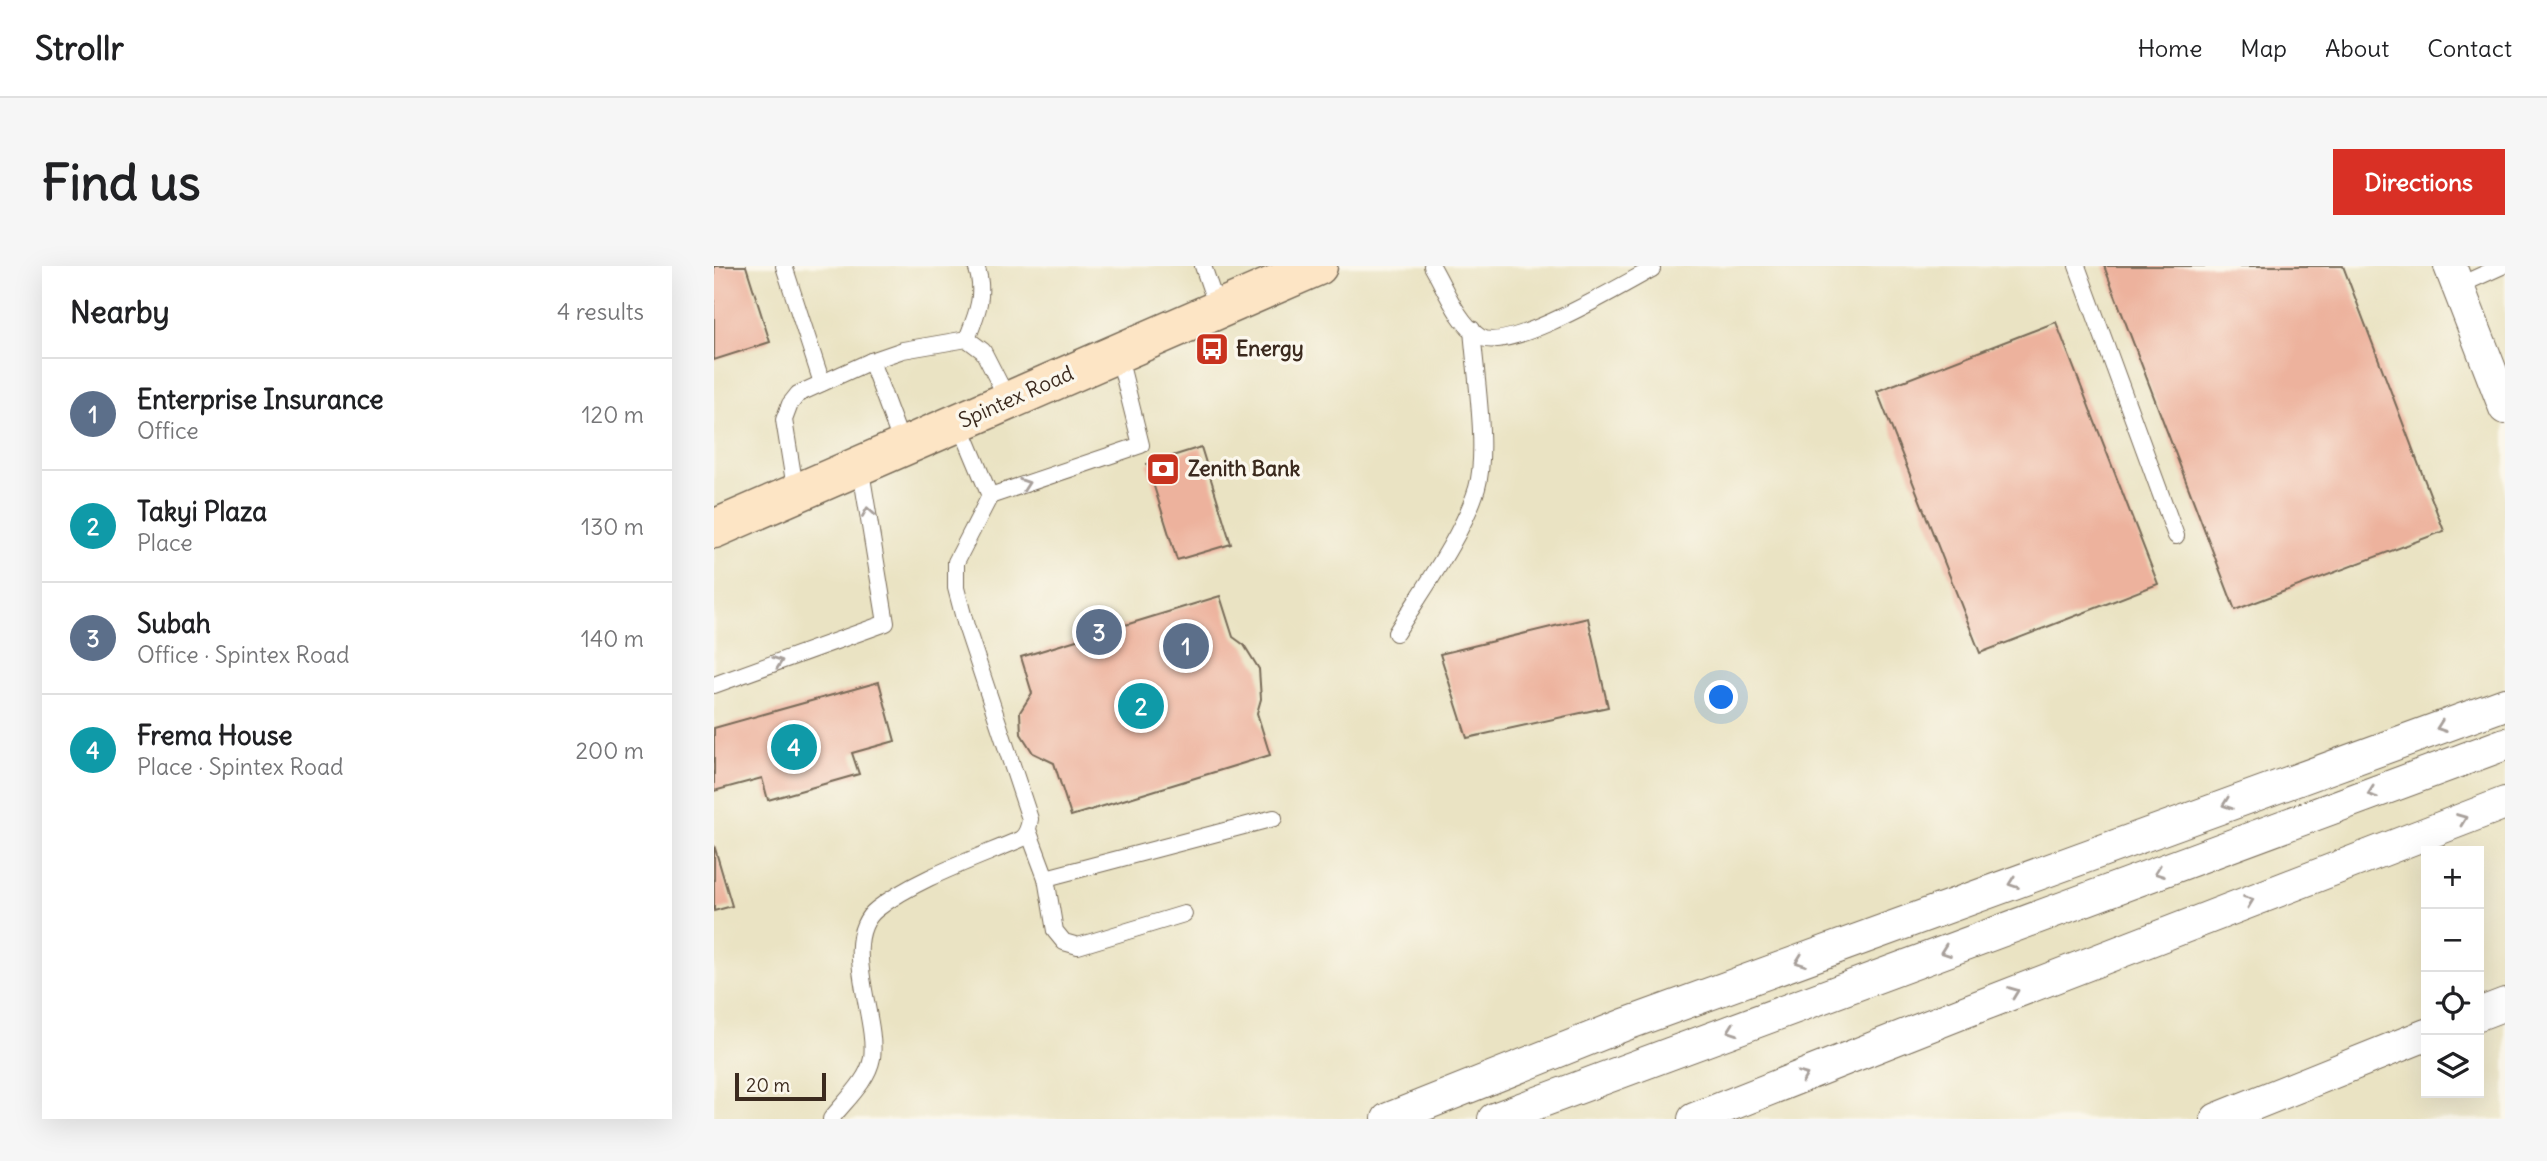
<!DOCTYPE html>
<html lang="en">
<head>
<meta charset="utf-8">
<style>
  :root { --surface:#fff; --page:#f6f6f6; --text:#202124; --muted:#757577; --line:#e0e0e0; --accent:#d93025 }
  body { margin:0; font-family:Delius,sans-serif; background:var(--page); color:var(--text) }
  .controls { position:absolute; right:21px; bottom:21px; display:grid; overflow:hidden; border-radius:0px; box-shadow:0 7px 28px #0002 }
  .controls button { width:63px; height:63px; display:grid; place-items:center; padding:0; border:0; border-bottom:2px solid var(--line); background:var(--surface); color:var(--text); font:35px sans-serif }
  .scale { position:absolute; left:21px; bottom:18px; width:91px; box-sizing:border-box; padding-left:7px; border:4px solid #3b2a1e; border-top:0; font-size:19px; line-height:24px; white-space:nowrap; color:#3b2a1e; -webkit-text-stroke:5px #fbf7ec; paint-order:stroke }
  .you { position:absolute; left:1008px; top:432px; width:24px; height:24px; margin:-18px; border:5px solid #fff; border-radius:50%; background:#1a73e8; box-shadow:0 0 0 10px #1a73e833 }
  .badge { display:grid; place-items:center; width:46px; height:46px; border-radius:50%; background:var(--accent); color:#fff; font-size:23px; font-weight:700 }
  .pin { position:absolute; translate:-50% -50%; border:4px solid #fff; box-shadow:0 2px 7px #0006 }
  .list { margin:0; padding:0; list-style:none }
  h2 { display:flex; justify-content:space-between; align-items:center; height:91px; margin:0; padding:0 28px; font-size:30px }
  h2 small { font-size:23px; font-weight:400; color:var(--muted) }
  .list li { display:grid; grid-template-columns:46px 1fr auto; gap:21px; align-items:center; box-sizing:border-box; height:112px; padding:0 28px; border-top:2px solid var(--line) }
  .list b { display:block; font-size:26px; white-space:nowrap }
  .list p { margin:0; font-size:23px; white-space:nowrap; color:var(--muted) }
  .list em { font-size:23px; font-style:normal; color:var(--muted) }
  .icon { flex:none; width:38px; height:38px; fill:none; stroke:currentColor; stroke-width:2; stroke-linecap:round; stroke-linejoin:round }
  .map { position:relative; flex:none; width:1791px; height:853px; overflow:hidden; border-radius:0px }
  header { display:flex; align-items:center; gap:42px; box-sizing:border-box; height:98px; padding:0 35px; background:var(--surface); border-bottom:2px solid var(--line) }
  header strong { font-size:33px }
  nav { display:flex; gap:38px; margin-inline-start:auto; font-size:24px }
  .intro { display:flex; align-items:center; justify-content:space-between; box-sizing:border-box; height:168px; padding:0 42px }
  h1 { margin:0; font-size:49px }
  .button { padding:18px 32px; border-radius:0px; background:var(--accent); color:#fff; font-size:24px; font-weight:700 }
  main { display:flex; gap:42px; padding:0 42px }
  aside { flex:1; background:var(--surface); border-radius:0px; box-shadow:0 7px 28px #0002 }
  .map>svg:first-child { display:block }
  .building { fill:#edb29d }
  .lines { fill:none; stroke-linecap:round; stroke-linejoin:round }
  .lane-casing { stroke:#786b58; stroke-width:18 }
  .street-casing { stroke:#786b58; stroke-width:34 }
  .secondary-casing { stroke:#786b58; stroke-width:41 }
  .lane { stroke:#fff; stroke-width:16 }
  .street { stroke:#fff; stroke-width:32 }
  .secondary { stroke:#fde5c5; stroke-width:38 }
  .oneway { stroke:#a79f9a }
  .labels { text-anchor:middle; stroke-width:7; stroke-linejoin:round; paint-order:stroke }
  .poi-label { font-size:21px; font-weight:bold; fill:#3b2a1e; stroke:#fbf7ec; text-anchor:start }
  .street-label { font-size:21px; fill:#3b2a1e; stroke:#fbf7ec }
</style>
</head>
<body>
<header>
<strong>Strollr</strong>
<nav><a>Home</a><a>Map</a><a>About</a><a>Contact</a></nav>
</header>
<div class="intro"><h1>Find us</h1><a class="button">Directions</a></div>
<main>
<aside>
<h2>Nearby<small>4 results</small></h2>
<ul class="list">
<li><span class="badge" style="background:#5c6f8a">1</span><div><b>Enterprise Insurance</b><p>Office</p></div><em>120 m</em></li>
<li><span class="badge" style="background:#0f9aa8">2</span><div><b>Takyi Plaza</b><p>Place</p></div><em>130 m</em></li>
<li><span class="badge" style="background:#5c6f8a">3</span><div><b>Subah</b><p>Office · Spintex Road</p></div><em>140 m</em></li>
<li><span class="badge" style="background:#0f9aa8">4</span><div><b>Frema House</b><p>Place · Spintex Road</p></div><em>200 m</em></li>
</ul>
</aside>
<div class="map">
<svg width="1791" height="853" viewBox="0 0 1791 853">
  <rect width="100%" height="100%" fill="#fbf7ec"/>
  <filter id="ink" filterUnits="userSpaceOnUse"><feTurbulence type="fractalNoise" baseFrequency=".0143" numOctaves="2"/><feDisplacementMap in="SourceGraphic" scale="14" xChannelSelector="R" yChannelSelector="G"/><feConvolveMatrix kernelMatrix="1 2 1 2 8 2 1 2 1" color-interpolation-filters="sRGB"/></filter>
  <filter id="wash" filterUnits="userSpaceOnUse"><feTurbulence type="fractalNoise" baseFrequency=".00686" numOctaves="4" result="noise"/><feDisplacementMap in="SourceGraphic" scale="28" xChannelSelector="R" yChannelSelector="G"/><feGaussianBlur stdDeviation="1.57" result="paint"/><feColorMatrix in="noise" values="0 0 0 0 0 0 0 0 0 0 0 0 0 0 0 0 0 1.4 0 .05"/><feComposite in="paint" operator="in"/></filter>
  <g filter="url(#wash)">
    <rect width="100%" height="100%" fill="#eae3c3"/>
    <g id="blocks">
      <g class="building">
        <polygon points="0,0 32,0 56,76 0,94"/>
        <polygon points="1390,0 1629,0 1730,265 1521,344"/>
        <polygon points="1342,56 1444,318 1266,387 1163,125"/>
        <polygon points="487,181 517,278 463,294 433,198"/>
        <polygon points="506,330 519,371 530,379 545,403 547,433 543,447 556,489 357,550 340,497 319,487 307,468 306,446 318,427 307,391"/>
        <polygon points="874,352 894,441 753,472 726,388"/>
        <polygon points="165,416 181,475 138,487 145,508 54,534 48,512 0,525 0,462"/>
        <polygon points="0,579 18,640 0,645"/>
      </g>
    </g>
  </g>
  <g filter="url(#ink)">
    <use href="#blocks" fill-opacity="0" stroke="#786b58" stroke-width="2"/>
    <g class="lines">
      <g class="lane-casing">
        <g id="lane">
          <polyline points="70,0 108,117"/>
          <polyline points="489,0 504,44"/>
          <path d="M718 0C731 22 744 57 766 71 794 88 908 19 938 3"/>
          <polyline points="1363,0 1462,270"/>
          <polyline points="1744,20 1788,0"/>
          <path d="M253 73C263 48 272 27 262 0"/>
          <polyline points="245,156 276,230 427,179 404,87"/>
          <polyline points="189,181 157,95 189,84 253,73 269,85 294,134"/>
          <polyline points="82,228 70,154 76,138 84,128 157,95"/>
          <path d="M682 367C708 325 749 269 763 222 774 183 761 106 758 63"/>
          <polyline points="0,419 172,357 146,199"/>
          <polyline points="314,564 332,612 341,665 350,676 364,680 470,648"/>
          <polyline points="332,612 560,552"/>
          <path d="M117 853C131 835 154 815 158 792 164 751 124 673 163 643 203 612 261 593 307 573 313 568 315 561 316 553L252 360 242 322V296L276 230"/>
        </g>
      </g>
      <g class="street-casing">
        <g id="street">
          <polyline points="1736,0 1791,142"/>
          <polyline points="1765,748 1791,738"/>
          <polyline points="674,853 910,759 1791,438"/>
          <polyline points="780,853 1791,478"/>
          <polyline points="980,853 1245,748 1791,537"/>
          <polyline points="1503,853 1712,769"/>
        </g>
      </g>
      <g class="secondary-casing">
        <polyline id="secondary" points="0,263 604,0"/>
      </g>
      <use href="#lane" class="lane"/>
      <use href="#street" class="street"/>
      <use href="#secondary" class="secondary"/>
    </g>
    <defs><path id="oneway-chevron" d="M-2-3.5L2.5 0L-2 3.5" fill="none" stroke-width="1.6" stroke-linecap="round" stroke-linejoin="round" transform="scale(1.75)"/></defs>
    <g class="oneway">
      <use href="#oneway-chevron" transform="translate(311 218) rotate(-19)"/>
      <use href="#oneway-chevron" transform="translate(154 246) rotate(-99)"/>
      <use href="#oneway-chevron" transform="translate(64 396) rotate(-20)"/>
      <use href="#oneway-chevron" transform="translate(1727 461) rotate(161)"/>
      <use href="#oneway-chevron" transform="translate(1658 527) rotate(160)"/>
      <use href="#oneway-chevron" transform="translate(1513 538) rotate(160)"/>
      <use href="#oneway-chevron" transform="translate(1748 553) rotate(-21)"/>
      <use href="#oneway-chevron" transform="translate(1445 606) rotate(160)"/>
      <use href="#oneway-chevron" transform="translate(1299 617) rotate(160)"/>
      <use href="#oneway-chevron" transform="translate(1535 635) rotate(-21)"/>
      <use href="#oneway-chevron" transform="translate(1231 685) rotate(160)"/>
      <use href="#oneway-chevron" transform="translate(1086 695) rotate(160)"/>
      <use href="#oneway-chevron" transform="translate(1300 726) rotate(-21)"/>
      <use href="#oneway-chevron" transform="translate(1018 764) rotate(160)"/>
      <use href="#oneway-chevron" transform="translate(1089 810) rotate(-22)"/>
    </g>
  </g>
  <defs>
    <g id="bus-square" transform="scale(1.75)"><rect x="-9" y="-9" width="18" height="18" rx="4" fill="#c8321e" stroke="#fbf7ec"/><path d="M-5-6H5V4H4V6H2V4H-2V6H-4V4H-5ZM-3.5-4V0h7V-4ZM-3.5 1.2v1.5H-2V1.2ZM2 1.2v1.5H3.5V1.2Z" fill="#fff"/></g>
    <g id="bank-square" transform="scale(1.75)"><rect x="-9" y="-9" width="18" height="18" rx="4" fill="#c8321e" stroke="#fbf7ec"/><path d="M-6-4H6V4H-6ZM0-2.3a2.3 2.3 0 1 0 0 4.6a2.3 2.3 0 1 0 0-4.6Z" fill="#fff"/></g>
  </defs>
  <g fill-rule="evenodd">
    <use href="#bus-square" x="498" y="83"/>
    <use href="#bank-square" x="449" y="203"/>
  </g>
  <g class="labels">
    <g class="poi-label">
      <text x="522" y="90">Energy</text>
      <text x="474" y="210">Zenith Bank</text>
    </g>
    <g class="street-label">
      <text transform="translate(302 131) rotate(-24)" y="7">Spintex Road</text>
    </g>
  </g>
</svg>
<div class="controls">
<button>+</button>
<button>−</button>
<button><svg class="icon" aria-label="locate" viewBox="0 0 24 24"><circle cx="12" cy="12" r="6"/><path d="M12 2v4M12 18v4M2 12h4M18 12h4"/></svg></button>
<button><svg class="icon" aria-label="layers" viewBox="0 0 24 24"><path d="M12 4l9 5-9 5-9-5zM3 14l9 5 9-5"/></svg></button>
</div>
<div class="scale">20 m</div>
<div class="you"></div>
<div class="pin badge" style="left:472px;top:380px;background:#5c6f8a">1</div>
<div class="pin badge" style="left:427px;top:440px;background:#0f9aa8">2</div>
<div class="pin badge" style="left:385px;top:366px;background:#5c6f8a">3</div>
<div class="pin badge" style="left:80px;top:481px;background:#0f9aa8">4</div>
</div>
</main>
</body>
</html>
